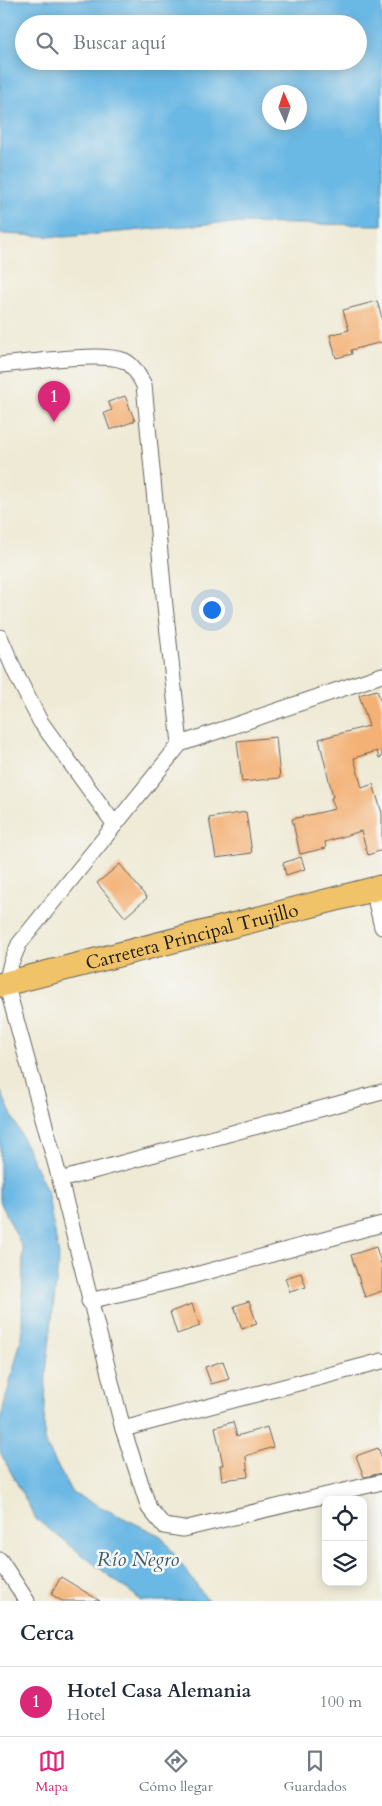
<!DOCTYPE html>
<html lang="es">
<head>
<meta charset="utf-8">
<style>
  :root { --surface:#fff; --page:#f6f6f7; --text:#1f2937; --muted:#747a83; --line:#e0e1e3; --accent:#db2777 }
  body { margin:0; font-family:Cardo,serif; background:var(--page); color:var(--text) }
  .controls { position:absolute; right:15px; bottom:15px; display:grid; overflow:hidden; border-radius:10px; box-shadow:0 2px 12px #0003 }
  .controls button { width:45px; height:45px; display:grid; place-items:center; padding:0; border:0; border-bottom:1px solid var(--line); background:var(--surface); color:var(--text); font:25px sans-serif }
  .compass { position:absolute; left:262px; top:85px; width:45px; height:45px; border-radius:50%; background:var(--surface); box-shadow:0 2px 12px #0003; rotate:357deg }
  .you { position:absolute; left:211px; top:609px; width:18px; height:18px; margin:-12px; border:4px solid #fff; border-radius:50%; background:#1a73e8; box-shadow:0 0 0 8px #1a73e833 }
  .badge { display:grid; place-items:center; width:32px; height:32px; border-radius:50%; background:var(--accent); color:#fff; font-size:16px; font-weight:700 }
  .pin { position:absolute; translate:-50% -41px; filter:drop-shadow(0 1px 2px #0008) }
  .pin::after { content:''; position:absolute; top:26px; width:18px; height:15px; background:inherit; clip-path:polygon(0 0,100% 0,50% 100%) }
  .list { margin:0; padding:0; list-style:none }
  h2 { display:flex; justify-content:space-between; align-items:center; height:65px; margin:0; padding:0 20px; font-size:21px }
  h2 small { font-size:16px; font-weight:400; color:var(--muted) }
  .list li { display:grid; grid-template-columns:32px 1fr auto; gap:15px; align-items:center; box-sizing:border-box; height:70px; padding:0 20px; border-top:1px solid var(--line) }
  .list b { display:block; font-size:19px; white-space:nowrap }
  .list p { margin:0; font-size:16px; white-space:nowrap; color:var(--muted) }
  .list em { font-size:16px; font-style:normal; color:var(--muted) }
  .icon { flex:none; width:28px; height:28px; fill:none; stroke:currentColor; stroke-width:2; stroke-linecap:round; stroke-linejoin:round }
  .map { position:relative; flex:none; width:382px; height:1601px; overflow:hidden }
  .search { position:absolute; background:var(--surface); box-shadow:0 2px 12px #0003; left:15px; right:15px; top:15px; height:55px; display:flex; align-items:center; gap:12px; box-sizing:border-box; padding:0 18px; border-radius:28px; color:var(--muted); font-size:19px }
  .sheet { height:135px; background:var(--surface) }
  nav { display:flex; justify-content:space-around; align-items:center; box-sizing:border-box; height:70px; border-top:1px solid var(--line); background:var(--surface); font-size:14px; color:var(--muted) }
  nav a { display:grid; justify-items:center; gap:2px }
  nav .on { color:var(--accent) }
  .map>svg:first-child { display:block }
  .water { fill:#6ab8e4; stroke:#436a80; fill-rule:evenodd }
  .building { fill:#f4b175 }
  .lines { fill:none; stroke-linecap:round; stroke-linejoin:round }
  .street-casing { stroke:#66645d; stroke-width:17 }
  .primary-casing { stroke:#66645d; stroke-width:26 }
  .street { stroke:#fff; stroke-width:15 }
  .primary { stroke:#f1c369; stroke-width:24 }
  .labels { text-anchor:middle; stroke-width:5; stroke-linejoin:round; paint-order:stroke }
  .street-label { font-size:19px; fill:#1c1c1c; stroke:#f6f6f2 }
  .water-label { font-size:20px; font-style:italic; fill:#3b5a6c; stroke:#f6f6f2 }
</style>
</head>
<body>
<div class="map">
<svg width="382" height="1601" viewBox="0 0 382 1601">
  <rect width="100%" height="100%" fill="#f6f6f2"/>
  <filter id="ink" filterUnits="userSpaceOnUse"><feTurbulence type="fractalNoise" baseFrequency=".02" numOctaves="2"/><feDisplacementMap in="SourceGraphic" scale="10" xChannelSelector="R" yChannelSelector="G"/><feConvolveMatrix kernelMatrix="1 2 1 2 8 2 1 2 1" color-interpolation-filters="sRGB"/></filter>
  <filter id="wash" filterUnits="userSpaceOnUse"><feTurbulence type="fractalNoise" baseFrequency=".0096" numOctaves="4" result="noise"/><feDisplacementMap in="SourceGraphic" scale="20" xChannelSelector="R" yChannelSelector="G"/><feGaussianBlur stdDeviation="1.12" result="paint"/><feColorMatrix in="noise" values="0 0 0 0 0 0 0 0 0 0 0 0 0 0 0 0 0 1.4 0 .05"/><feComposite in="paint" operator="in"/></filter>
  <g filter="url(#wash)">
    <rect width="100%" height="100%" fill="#efead5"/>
    <g class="water">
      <path d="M0 0H382V225L219 223 64 237 0 234ZM24 24H358V61H24ZM270 92H300V122H270Z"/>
      <polygon points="0,1090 47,1191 59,1256 46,1373 44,1441 72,1493 161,1536 208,1601 142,1601 36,1519 0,1452 0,1421 22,1336 23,1249 0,1201"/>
    </g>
    <g id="blocks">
      <g class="building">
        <polygon points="377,301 382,318 382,342 351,350 352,354 336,358 330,335 349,330 343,310"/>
        <polygon points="125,396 135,421 110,430 104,413 112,410 108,402"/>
        <polygon points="377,690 382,706 382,757 379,758 377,751 354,758 362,788 373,784 382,813 382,850 368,855 361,831 325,842 326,848 300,854 292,819 335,809 331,798 333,797 319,739 369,726 359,695"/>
        <polygon points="276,737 280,778 242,782 237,741"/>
        <polygon points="246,812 252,853 216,858 209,818"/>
        <polygon points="301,857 305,869 286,875 283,863"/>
        <polygon points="120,864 147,898 125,917 97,883"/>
        <polygon points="376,1247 382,1266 382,1291 365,1297 351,1255"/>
        <polygon points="301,1273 306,1287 290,1292 285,1278"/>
        <polygon points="249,1301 257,1324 242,1329 234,1306"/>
        <polygon points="192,1304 200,1326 177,1334 170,1312"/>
        <polygon points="223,1361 229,1379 211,1384 205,1367"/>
        <polygon points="233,1422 237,1436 267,1427 273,1447 246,1456 248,1477 222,1480 220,1465 223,1465 215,1427"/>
        <polygon points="378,1448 382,1458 382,1473 364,1477 356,1456"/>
        <polygon points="61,1577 100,1601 62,1601 51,1594"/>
      </g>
    </g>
  </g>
  <g filter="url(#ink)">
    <use href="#blocks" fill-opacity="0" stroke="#66645d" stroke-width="1"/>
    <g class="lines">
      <g class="street-casing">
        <g id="street">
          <path d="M0 365C29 363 100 351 125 361 134 365 139 377 144 385L165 606 180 744 19 944 11 963 6 983 60 1180 123 1429 149 1508 164 1526 183 1529 382 1482"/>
          <polyline points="0,637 16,674 40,721 115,825"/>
          <polyline points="180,744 382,675"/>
          <polyline points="373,890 382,927"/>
          <polyline points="60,1180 382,1092"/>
          <polyline points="89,1301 177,1280 382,1224"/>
          <polyline points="123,1429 382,1361"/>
          <polyline points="0,1560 27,1601"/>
        </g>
      </g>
      <g class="primary-casing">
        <g id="primary">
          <path id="s1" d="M0 985 382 887"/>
        </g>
      </g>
      <use href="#street" class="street"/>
      <use href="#primary" class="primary"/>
    </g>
  </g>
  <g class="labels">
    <g class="street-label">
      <text dy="7" stroke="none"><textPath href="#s1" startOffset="198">Carretera Principal Trujillo</textPath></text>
    </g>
    <g class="water-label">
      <text x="138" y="1566">Río Negro</text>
    </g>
  </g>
</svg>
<div class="controls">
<button><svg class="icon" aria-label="locate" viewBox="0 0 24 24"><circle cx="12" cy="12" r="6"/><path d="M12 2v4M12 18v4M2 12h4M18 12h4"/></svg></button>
<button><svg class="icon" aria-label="layers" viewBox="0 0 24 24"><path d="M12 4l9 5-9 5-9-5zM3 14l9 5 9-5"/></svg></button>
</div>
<svg class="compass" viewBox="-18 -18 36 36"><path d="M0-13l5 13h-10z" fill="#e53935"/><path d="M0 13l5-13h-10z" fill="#747a83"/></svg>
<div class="you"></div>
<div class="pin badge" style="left:54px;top:422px">1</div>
<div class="search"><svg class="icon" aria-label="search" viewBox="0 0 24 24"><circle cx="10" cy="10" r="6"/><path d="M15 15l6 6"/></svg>Buscar aquí</div>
</div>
<section class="sheet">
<h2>Cerca<small></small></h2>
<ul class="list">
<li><span class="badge">1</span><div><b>Hotel Casa Alemania</b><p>Hotel</p></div><em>100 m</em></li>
</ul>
</section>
<nav>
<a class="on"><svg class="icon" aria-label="map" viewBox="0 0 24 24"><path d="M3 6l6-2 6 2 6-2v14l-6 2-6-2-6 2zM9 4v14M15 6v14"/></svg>Mapa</a>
<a><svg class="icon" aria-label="directions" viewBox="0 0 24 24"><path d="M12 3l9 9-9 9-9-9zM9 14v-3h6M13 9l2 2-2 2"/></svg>Cómo llegar</a>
<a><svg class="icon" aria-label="saved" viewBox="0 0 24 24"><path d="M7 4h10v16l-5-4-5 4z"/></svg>Guardados</a>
</nav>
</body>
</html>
